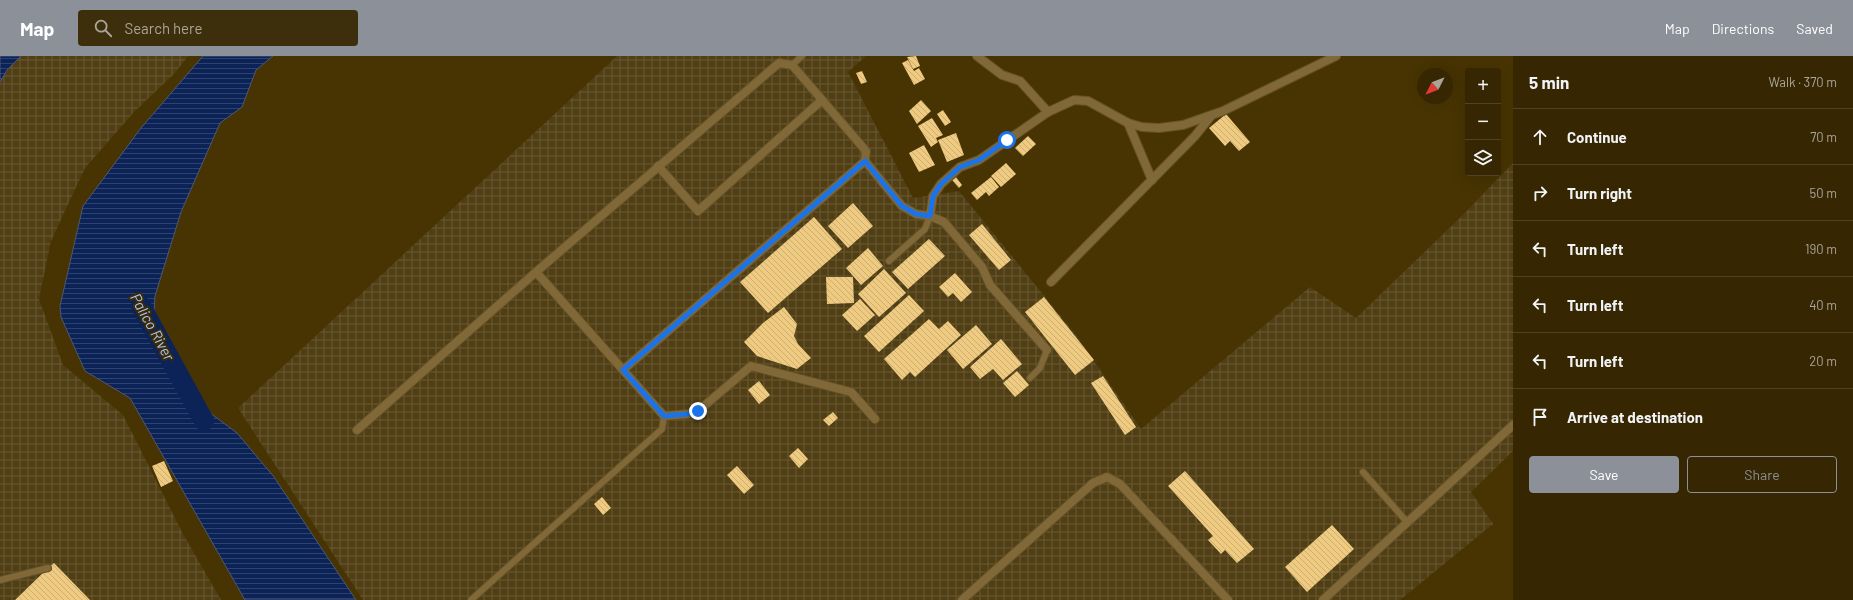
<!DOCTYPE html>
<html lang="en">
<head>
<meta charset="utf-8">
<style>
  :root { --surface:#362702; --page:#3d2f0c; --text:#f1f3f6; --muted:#aaa599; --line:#504424; --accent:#8c9099 }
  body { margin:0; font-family:Barlow,sans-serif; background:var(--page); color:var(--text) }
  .controls { position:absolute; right:12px; top:12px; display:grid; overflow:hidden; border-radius:4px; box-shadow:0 4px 16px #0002 }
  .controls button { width:36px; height:36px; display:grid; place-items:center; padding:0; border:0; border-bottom:1px solid var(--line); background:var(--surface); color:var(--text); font:20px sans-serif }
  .compass { position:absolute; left:1417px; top:12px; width:36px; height:36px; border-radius:50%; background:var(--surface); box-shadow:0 4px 16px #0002; rotate:228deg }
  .stop { position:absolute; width:12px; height:12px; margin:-9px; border:3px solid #1a73e8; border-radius:50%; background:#fff }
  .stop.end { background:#1a73e8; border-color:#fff; box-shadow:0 1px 4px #0008 }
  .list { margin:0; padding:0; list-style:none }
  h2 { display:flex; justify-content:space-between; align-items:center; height:52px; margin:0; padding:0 16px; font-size:17px }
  h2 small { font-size:13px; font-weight:400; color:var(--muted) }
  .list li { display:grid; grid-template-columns:26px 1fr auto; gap:12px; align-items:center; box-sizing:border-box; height:56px; padding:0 16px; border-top:1px solid var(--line) }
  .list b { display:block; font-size:15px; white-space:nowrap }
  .list em { font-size:13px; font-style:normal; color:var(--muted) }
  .actions { display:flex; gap:8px; padding:12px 16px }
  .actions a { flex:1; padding:9px 0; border:1px solid var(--accent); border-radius:4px; text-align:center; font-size:14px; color:var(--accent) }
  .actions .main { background:var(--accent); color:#fff }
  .icon { flex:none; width:22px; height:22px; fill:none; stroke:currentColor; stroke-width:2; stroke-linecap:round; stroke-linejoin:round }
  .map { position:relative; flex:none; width:1513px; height:544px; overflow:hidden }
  header { display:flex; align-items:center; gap:24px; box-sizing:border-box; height:56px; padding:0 20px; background:var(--accent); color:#fff }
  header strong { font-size:19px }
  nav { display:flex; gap:22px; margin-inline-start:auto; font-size:14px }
  .search { width:280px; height:36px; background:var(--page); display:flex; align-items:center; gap:10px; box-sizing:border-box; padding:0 14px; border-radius:4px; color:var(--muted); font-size:15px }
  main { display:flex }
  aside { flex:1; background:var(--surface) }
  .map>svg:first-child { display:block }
  .industrial { fill:url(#industrial-grid) }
  .water { fill:url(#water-rules); stroke:#4c5877 }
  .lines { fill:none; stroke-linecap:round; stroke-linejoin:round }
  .river { stroke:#0c2358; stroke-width:20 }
  .building { fill:url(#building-back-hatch) }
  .lane-casing { stroke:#645124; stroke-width:8 }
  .street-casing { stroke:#645124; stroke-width:10 }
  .lane { stroke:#806838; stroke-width:6 }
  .street { stroke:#806838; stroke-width:8 }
  .route { stroke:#1a73e8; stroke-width:5 }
  .labels { text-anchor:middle; stroke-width:4; stroke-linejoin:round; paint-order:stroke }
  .water-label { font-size:15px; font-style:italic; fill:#acc6fa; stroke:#3b2b07 }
</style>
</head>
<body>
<header>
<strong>Map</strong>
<div class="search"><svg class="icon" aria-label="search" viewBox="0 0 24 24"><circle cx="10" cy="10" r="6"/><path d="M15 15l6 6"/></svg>Search here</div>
<nav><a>Map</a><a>Directions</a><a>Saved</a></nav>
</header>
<main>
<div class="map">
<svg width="1513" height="544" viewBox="0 0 1513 544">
  <defs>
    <pattern id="industrial-grid" width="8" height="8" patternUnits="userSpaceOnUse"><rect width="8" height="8" fill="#503e14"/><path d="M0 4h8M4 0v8" fill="none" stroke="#695934"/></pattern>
    <pattern id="water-rules" width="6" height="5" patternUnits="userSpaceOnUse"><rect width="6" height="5" fill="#0c2358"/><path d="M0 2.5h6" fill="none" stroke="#2f426e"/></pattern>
    <pattern id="building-back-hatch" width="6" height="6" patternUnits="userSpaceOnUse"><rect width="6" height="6" fill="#efca81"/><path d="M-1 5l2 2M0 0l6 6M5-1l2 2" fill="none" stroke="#cdae73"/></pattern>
  </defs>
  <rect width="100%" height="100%" fill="#483402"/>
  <g class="industrial">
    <polygon points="0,0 188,0 175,17 135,55 85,112 51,185 39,243 63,309 123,359 183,478 221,544 0,544"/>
    <polygon points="617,0 866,0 848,16 913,142 959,135 1076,279 1141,373 1310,231 1356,262 1463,159 1513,107 1513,395 1471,436 1493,468 1400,544 363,544 238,352"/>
  </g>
  <g class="water">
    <polygon points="0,0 21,0 7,14 0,26"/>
    <polygon points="203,0 273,0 256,14 242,51 220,67 181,156 155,240 152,288 179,334 237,377 274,421 356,544 245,544 130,342 85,315 61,261 60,250 83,150 141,72"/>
  </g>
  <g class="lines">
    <polyline class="river" points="141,250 204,365"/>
  </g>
  <g class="building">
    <polygon points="916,0 920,10 913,13 907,1"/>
    <polygon points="908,4 914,15 919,12 925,23 914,29 902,7"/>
    <polygon points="862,15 867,26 861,28 856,17"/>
    <polygon points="921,44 931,55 917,68 909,55"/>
    <polygon points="943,54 951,66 945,70 937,58"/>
    <polygon points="1226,58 1250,86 1239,95 1230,85 1225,90 1209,72"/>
    <polygon points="932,62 943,79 936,82 938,86 931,91 918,70"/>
    <polygon points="956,77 964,99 947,106 938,84"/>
    <polygon points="1028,80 1036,88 1023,100 1015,92"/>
    <polygon points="924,89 935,109 919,116 909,97"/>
    <polygon points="1006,107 1016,118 1001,131 991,120"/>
    <polygon points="956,121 962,129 959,132 952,124"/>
    <polygon points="991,121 999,131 989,140 986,136 977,144 971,137"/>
    <polygon points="853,147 873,170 848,192 828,170"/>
    <polygon points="814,161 842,193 768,257 740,226"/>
    <polygon points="982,168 1011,204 999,214 969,179"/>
    <polygon points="929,183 945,200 908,233 892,216"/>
    <polygon points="868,192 883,210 861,229 846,212"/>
    <polygon points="884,213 906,237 879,261 858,238"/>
    <polygon points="955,217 972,236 961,246 953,237 948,241 939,231"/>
    <polygon points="826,221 853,221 854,247 827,248"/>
    <polygon points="909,239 924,255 879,296 864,280"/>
    <polygon points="1044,241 1094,304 1075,319 1025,256"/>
    <polygon points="860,243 875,259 857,275 842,259"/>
    <polygon points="784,251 797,268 794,280 798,288 811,302 797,313 757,300 744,286 763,267"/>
    <polygon points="929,263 939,273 948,265 961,279 915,321 910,316 902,324 884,303"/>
    <polygon points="976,269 992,288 963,313 947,294"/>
    <polygon points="1001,283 1022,308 1003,324 993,313 980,323 970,311"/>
    <polygon points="1017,315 1029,329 1015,341 1003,327"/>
    <polygon points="1103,320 1136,371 1125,379 1091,327"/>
    <polygon points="759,325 770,339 759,348 748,334"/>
    <polygon points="833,356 838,362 829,370 823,364"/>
    <polygon points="798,392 808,403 799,412 789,400"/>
    <polygon points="164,405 173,425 161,431 152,410"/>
    <polygon points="737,410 754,429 744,438 727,419"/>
    <polygon points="1185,415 1254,493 1237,507 1225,494 1221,498 1208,484 1213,480 1168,430"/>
    <polygon points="602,441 611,452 603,459 594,448"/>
    <polygon points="1332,469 1354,493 1307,536 1285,511"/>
    <polygon points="54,507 90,544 15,544 48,512"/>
  </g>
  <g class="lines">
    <g class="lane-casing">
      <g id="lane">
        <polyline points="792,9 802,0"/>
        <polyline points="889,205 925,173 930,160"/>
        <polyline points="1030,322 1040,312 1047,294"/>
        <polyline points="1363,416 1407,466"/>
        <polyline points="0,524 48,512"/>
        <polyline points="471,544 662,373 664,360"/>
      </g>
    </g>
    <g class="street-casing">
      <g id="street">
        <polyline points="977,0 1002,19 1020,25 1048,56"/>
        <polyline points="1128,67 1152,124"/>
        <polyline points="658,110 698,155 822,44"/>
        <polyline points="930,160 933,140 941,128 960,111 979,104 1048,56 1074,44 1088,45 1128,67 1142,71 1159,72 1183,69 1223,55 1336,0"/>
        <polyline points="536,216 664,360 688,358 698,355 751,310 851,336 875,363"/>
        <polyline points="1051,226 1195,80 1211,60"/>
        <polyline points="623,314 865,105"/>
        <polyline points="357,374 536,216 779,7 792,9 866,95 865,105 902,150 916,158 930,160 944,166 982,211 990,229 1047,294"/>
        <polyline points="962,544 1093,427 1107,421 1120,428 1228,544"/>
        <polyline points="1323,544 1513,369"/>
      </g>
    </g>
    <use href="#lane" class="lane"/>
    <use href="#street" class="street"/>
  </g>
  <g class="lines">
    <polyline class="route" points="698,355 688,358 664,360 623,314 865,105 902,150 916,158 930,160 933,140 941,128 960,111 979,104 1007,84"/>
  </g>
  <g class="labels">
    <g class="water-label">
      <text transform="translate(152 271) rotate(61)" y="5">Palico River</text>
    </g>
  </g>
</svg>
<div class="controls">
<button>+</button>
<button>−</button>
<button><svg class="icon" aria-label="layers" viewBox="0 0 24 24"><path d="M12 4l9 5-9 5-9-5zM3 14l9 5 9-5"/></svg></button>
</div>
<svg class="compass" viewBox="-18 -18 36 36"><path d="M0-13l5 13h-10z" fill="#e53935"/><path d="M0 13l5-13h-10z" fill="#aaa599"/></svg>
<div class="stop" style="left:1007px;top:84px"></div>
<div class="stop end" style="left:698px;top:355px"></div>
</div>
<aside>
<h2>5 min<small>Walk · 370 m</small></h2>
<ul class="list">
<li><svg class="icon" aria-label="ahead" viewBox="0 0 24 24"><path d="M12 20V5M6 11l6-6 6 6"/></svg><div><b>Continue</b></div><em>70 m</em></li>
<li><svg class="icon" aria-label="right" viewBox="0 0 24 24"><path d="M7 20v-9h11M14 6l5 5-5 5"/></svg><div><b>Turn right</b></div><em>50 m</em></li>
<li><svg class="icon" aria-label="left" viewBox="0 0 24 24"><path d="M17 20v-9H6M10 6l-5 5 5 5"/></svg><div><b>Turn left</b></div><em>190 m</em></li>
<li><svg class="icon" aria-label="left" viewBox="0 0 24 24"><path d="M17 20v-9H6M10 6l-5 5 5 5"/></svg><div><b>Turn left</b></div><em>40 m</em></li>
<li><svg class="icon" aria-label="left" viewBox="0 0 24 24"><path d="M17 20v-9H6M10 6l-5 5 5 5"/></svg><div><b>Turn left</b></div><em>20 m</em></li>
<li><svg class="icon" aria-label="arrive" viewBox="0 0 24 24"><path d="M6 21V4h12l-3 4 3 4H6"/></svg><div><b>Arrive at destination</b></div></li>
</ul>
<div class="actions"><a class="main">Save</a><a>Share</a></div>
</aside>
</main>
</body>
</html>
